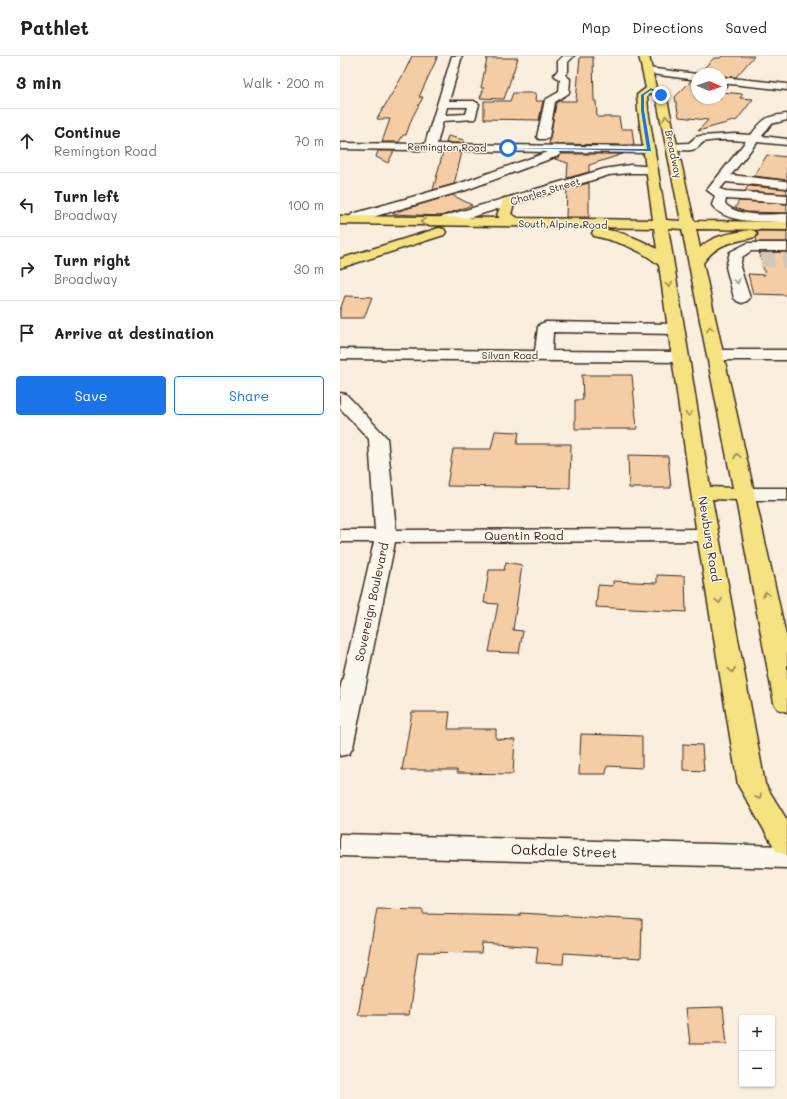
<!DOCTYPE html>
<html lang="en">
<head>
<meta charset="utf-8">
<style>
  :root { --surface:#fff; --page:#f6f6f6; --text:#202124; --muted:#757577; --line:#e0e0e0; --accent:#1a73e8 }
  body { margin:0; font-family:Mali,sans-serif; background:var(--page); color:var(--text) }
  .controls { position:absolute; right:12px; bottom:12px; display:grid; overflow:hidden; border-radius:4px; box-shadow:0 1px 3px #0004 }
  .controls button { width:36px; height:36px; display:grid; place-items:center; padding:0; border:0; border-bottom:1px solid var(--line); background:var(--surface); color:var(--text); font:20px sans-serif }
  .compass { position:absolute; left:351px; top:12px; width:36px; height:36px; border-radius:50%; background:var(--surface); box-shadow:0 1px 3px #0004; rotate:92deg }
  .stop { position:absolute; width:12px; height:12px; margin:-9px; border:3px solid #1a73e8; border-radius:50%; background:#fff }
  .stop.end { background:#1a73e8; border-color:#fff; box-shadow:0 1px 4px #0008 }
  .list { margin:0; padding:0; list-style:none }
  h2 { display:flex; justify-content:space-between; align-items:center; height:52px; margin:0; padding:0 16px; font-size:17px }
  h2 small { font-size:13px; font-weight:400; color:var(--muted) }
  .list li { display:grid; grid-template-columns:26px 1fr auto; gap:12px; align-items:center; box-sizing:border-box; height:64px; padding:0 16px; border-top:1px solid var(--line) }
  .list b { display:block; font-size:15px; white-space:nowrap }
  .list p { margin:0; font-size:13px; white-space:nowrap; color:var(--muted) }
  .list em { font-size:13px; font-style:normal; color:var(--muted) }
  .actions { display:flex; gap:8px; padding:12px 16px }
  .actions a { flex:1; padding:9px 0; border:1px solid var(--accent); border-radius:4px; text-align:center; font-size:14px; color:var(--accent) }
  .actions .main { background:var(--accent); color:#fff }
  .icon { flex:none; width:22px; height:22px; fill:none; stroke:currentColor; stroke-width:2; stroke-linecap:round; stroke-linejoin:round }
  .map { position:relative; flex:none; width:447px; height:1043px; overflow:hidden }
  header { display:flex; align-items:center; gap:24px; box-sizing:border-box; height:56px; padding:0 20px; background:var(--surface); border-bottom:1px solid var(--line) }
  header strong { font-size:19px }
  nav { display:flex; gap:22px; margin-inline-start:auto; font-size:14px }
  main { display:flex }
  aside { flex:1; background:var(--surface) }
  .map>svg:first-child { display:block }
  .building { fill:#f5cda5; stroke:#3b2a1e }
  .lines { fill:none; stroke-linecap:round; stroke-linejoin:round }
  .minor-tunnel { stroke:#d4c8b8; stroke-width:14; stroke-dasharray:14 7; stroke-linecap:butt }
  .minor-casing { stroke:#3b2a1e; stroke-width:3 }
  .major-casing { stroke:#3b2a1e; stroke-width:3 }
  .minor { fill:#fbf7ec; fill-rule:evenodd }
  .major { fill:#f5e382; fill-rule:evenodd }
  .oneway { stroke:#988650 }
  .oneway2 { stroke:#9b9085 }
  .route { fill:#1a73e8 }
  .labels { text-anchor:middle; stroke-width:3; stroke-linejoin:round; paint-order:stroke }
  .far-street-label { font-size:10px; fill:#3b2a1e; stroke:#fbf7ec }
  .street-label { font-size:12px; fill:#3b2a1e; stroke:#fbf7ec }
  .near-street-label { font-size:14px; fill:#3b2a1e; stroke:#fbf7ec }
</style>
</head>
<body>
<header>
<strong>Pathlet</strong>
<nav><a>Map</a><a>Directions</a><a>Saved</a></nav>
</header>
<main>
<aside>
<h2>3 min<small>Walk · 200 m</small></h2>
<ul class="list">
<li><svg class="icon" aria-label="ahead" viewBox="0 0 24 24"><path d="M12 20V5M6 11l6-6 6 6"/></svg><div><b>Continue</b><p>Remington Road</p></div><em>70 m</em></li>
<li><svg class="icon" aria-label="left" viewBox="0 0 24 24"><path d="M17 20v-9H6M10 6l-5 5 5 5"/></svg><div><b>Turn left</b><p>Broadway</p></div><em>100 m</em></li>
<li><svg class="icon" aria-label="right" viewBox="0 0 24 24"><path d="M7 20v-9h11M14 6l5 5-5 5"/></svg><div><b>Turn right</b><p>Broadway</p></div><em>30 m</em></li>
<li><svg class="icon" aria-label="arrive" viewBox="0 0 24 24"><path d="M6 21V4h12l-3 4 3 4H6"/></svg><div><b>Arrive at destination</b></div></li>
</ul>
<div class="actions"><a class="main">Save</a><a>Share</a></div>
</aside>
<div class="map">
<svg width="447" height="1043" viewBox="0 0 447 1043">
  <rect width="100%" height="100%" fill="#faefde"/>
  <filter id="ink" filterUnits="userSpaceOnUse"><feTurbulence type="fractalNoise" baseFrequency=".025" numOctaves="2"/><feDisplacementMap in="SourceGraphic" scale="8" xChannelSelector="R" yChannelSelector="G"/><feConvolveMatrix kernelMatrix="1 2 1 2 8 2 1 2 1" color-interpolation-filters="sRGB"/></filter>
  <g filter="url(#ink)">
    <g class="building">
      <polygon points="72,0 97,0 97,2 79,41 83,41 72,62 66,79 63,79 59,86 42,86 50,63 37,63 64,17"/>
      <polygon points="382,0 414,0 396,21 381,20 381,18 358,18 374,2 380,2"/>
      <polygon points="240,1 253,1 254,45 256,45 257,61 279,61 281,73 292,73 294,89 209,88 216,47 219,45 236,45"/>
      <polygon points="147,2 178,2 164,43 140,42 144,32 141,32"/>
      <polygon points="351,25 357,25 357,42 381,42 381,29 388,29 382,36 403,38 400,42 413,43 397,64 358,75 368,64 339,61 335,41"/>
      <polygon points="173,37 196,37 195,45 203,45 199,64 144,63 144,45 170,45"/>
      <polygon points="108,80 124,84 124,87 106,87"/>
      <polygon points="38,95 54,95 48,107 36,101"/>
      <polygon points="103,96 122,96 114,128 93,134"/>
      <polygon points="221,98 283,98 249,109 249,116 227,122 228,107 215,103"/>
      <polygon points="427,99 447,101 447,124 414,120"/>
      <polygon points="249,127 249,161 226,161 227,133"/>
      <polygon points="408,130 447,133 447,138 405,135"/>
      <polygon points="112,139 132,149 101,160 53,158 52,157"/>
      <polygon points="399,145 447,148 447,157 406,156 395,152"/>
      <polygon points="417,175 447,175 447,186 417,186 416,182 418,179"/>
      <polygon points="419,196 447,196 447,239 413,238 408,218 425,219"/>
      <polygon points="5,240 32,241 24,262 0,262 0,254"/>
      <polygon points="242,319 292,319 297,373 235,373 235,344 243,344"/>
      <polygon points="155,375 179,376 177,388 231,388 230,432 107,430 113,393 151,393"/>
      <polygon points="288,399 328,400 331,432 289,432"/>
      <polygon points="166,506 182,509 173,574 183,575 179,597 149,596 158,548 144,547 149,514 164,514"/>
      <polygon points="317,519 345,520 346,556 256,551 258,529 273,530 273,525 317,527"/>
      <polygon points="72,656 110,656 108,673 156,673 156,683 175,684 173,718 117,717 117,714 62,714"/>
      <polygon points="241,678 302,680 302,712 267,710 266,718 239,718"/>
      <polygon points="343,688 362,689 364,715 343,714"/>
      <polygon points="37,853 83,854 83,858 180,860 180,857 302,864 301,902 224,897 223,908 196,907 198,891 142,887 141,897 78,896 69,959 18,959"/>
      <polygon points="383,951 387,988 350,988 346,952"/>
    </g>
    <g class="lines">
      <polyline class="minor-tunnel" points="421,204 447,205"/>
      <g class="minor-casing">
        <g id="minor">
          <path d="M112 0H122L109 45H134L139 48 135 63 103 65 97 88 309 91 313 92 315 94 313 96 309 97 219 96 220 98 218 100 126 134 22 164H12L10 161 12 158 118 128 208 96 0 93V87L85 88ZM107 51H128L126 58 105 59Z"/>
          <polygon points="223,0 234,0 228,6 228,15 225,19 230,23 229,37 215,46 209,81 207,83 199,83 197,81 205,44 219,36 220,24 214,19 218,14 218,5"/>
          <polygon points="307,12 357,18 357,24 304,17 302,15"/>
          <polygon points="381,21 447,28 447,34 381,27"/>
          <path d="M447 58V64L431 68 422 80 447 83V89L417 86 391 119 445 125 447 126V132L386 126 380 133 386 135 447 139V147L386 143 385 148C400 162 428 158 447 158V166C425 165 386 169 372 149L375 140 367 134 406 85C393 84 377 83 364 86 361 87 360 90 357 92 351 96 336 94 329 92L327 90 329 88 349 87 356 81 360 80 395 78 411 79C423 63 426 60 447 58Z"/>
          <polygon points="290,109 316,111 318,114 316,117 290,117 269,119 105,169 95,169 93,166 95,163 264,113"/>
          <polygon points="408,187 447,187 447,195 411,195 402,201 400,211 410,242 407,245 402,247 397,245 394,242 386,211 390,196"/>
          <polygon points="206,266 336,268 342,270 344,273 342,276 336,278 213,276 212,295 340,296 346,297 348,301 346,305 340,306 0,303 0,293 195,295 198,271 200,268"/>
          <polygon points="376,294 447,294 447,304 376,304 370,303 368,299 370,295"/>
          <polygon points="0,337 6,338 47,382 56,474 367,473 374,475 377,479 374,483 367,485 55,486 13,691 9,698 0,700 0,634 34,486 0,486 0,474 35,474 29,383 0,352"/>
          <polygon points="405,432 447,432 447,444 405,444 398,442 395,438 398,434"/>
          <polygon points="0,778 447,790 447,812 0,800"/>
        </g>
      </g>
      <g class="major-casing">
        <g id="major">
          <path d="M299 0H309L316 32 326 39 354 165 447 166V174L356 173 360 192C372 179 393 177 410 174L415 175 417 178 415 181C392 187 378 186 363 207L447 584V656L438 653 434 647 396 444 372 443 425 728 447 764V799L437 796 398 729 357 479 319 209C299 192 279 186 254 180L252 177 254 174C270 170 304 185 317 193L314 172 0 168V160L160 162 157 159 164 142H174L175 145 171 158 178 162 313 164 298 54 297 39 306 32ZM311 37 316 40 341 165 326 164 308 54 307 40ZM328 172 342 173 393 432 370 431Z"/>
          <polygon points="99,172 104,173 106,176 104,179 0,212 0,203"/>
        </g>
      </g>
      <use href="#minor" class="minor"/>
      <use href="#major" class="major"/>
    </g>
    <defs><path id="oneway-chevron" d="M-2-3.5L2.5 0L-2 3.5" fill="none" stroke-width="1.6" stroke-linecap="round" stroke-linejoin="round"/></defs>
    <g class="oneway">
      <use href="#oneway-chevron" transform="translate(326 62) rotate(-103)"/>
      <use href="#oneway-chevron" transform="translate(83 166) rotate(-179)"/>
      <use href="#oneway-chevron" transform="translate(329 229) rotate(81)"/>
      <use href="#oneway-chevron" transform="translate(370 273) rotate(-102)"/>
      <use href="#oneway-chevron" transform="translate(349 358) rotate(81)"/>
      <use href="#oneway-chevron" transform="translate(397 400) rotate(-102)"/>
      <use href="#oneway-chevron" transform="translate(426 538) rotate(-102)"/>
      <use href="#oneway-chevron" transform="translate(379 545) rotate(80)"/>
      <use href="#oneway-chevron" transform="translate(392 614) rotate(80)"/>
      <use href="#oneway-chevron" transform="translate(419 741) rotate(59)"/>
    </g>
    <use class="oneway2" href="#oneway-chevron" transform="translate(397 225) rotate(75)"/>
  </g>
  <polygon class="route" points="311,32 323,39 320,40 311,34 304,39 304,54 311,95 166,92 307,93 301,54 301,39"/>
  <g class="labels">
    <g class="far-street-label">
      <text transform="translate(107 91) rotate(1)" y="4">Remington Road</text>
      <text transform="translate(334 98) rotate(78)" y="4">Broadway</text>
      <text transform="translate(205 135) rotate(-17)" y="4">Charles Street</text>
      <text transform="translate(223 168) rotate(1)" y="4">South Alpine Road</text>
      <text x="170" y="303">Silvan Road</text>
    </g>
    <g class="street-label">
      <text x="184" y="484">Quentin Road</text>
      <text transform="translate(369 483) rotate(81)" y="4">Newburg Road</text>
      <text transform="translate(32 546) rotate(-78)" y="4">Sovereign Boulevard</text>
    </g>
    <g class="near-street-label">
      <text transform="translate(224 795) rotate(2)" y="5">Oakdale Street</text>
    </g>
  </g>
</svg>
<div class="controls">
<button>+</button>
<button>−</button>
</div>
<svg class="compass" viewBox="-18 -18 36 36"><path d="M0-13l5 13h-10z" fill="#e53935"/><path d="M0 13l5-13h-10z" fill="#757577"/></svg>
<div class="stop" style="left:168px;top:92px"></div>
<div class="stop end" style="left:321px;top:39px"></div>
</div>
</main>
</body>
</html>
